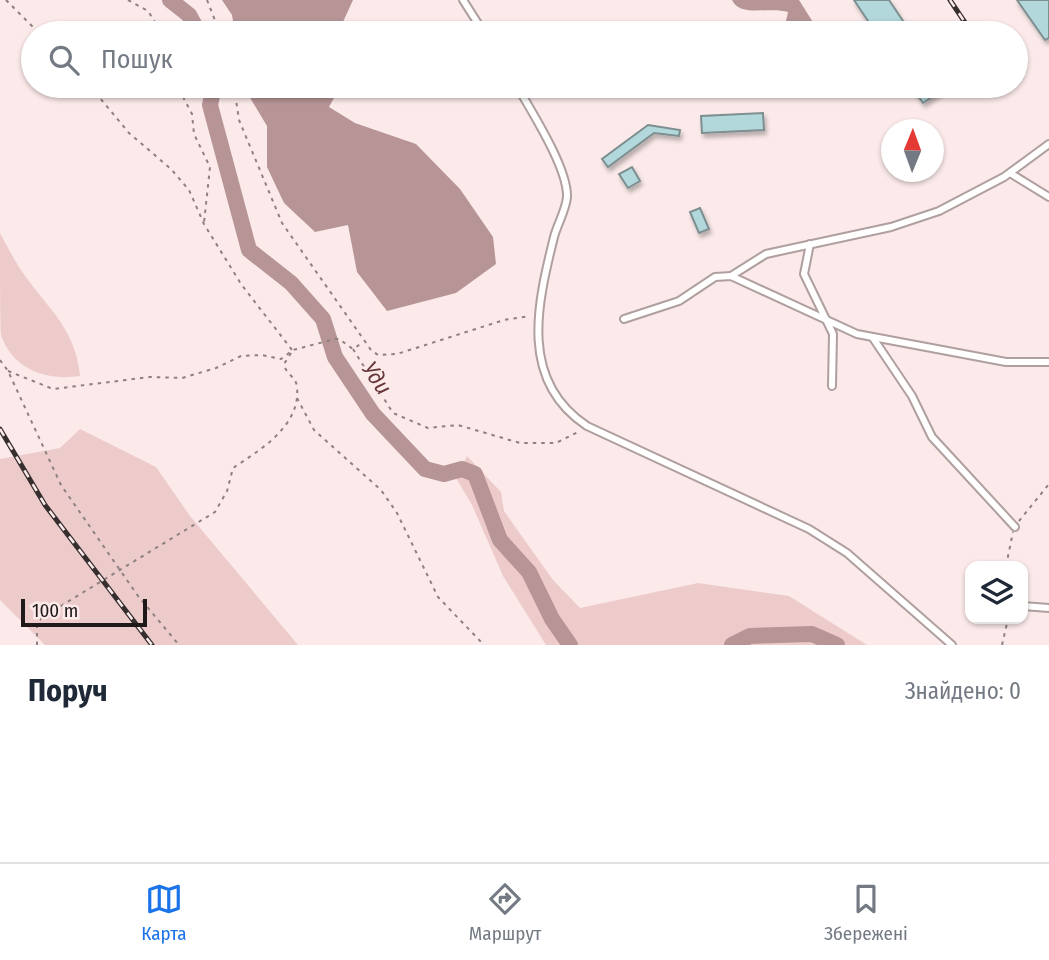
<!DOCTYPE html>
<html lang="uk">
<head>
<meta charset="utf-8">
<style>
  :root { --surface:#fff; --page:#f6f6f7; --text:#1f2937; --muted:#747a83; --line:#e0e1e3; --accent:#1a73e8 }
  body { margin:0; font-family:"Fira Sans Condensed",sans-serif; background:var(--page); color:var(--text) }
  .controls { position:absolute; right:21px; bottom:21px; display:grid; overflow:hidden; border-radius:14px; box-shadow:0 2px 5px #0004 }
  .controls button { width:63px; height:63px; display:grid; place-items:center; padding:0; border:0; border-bottom:2px solid var(--line); background:var(--surface); color:var(--text); font:35px sans-serif }
  .compass { position:absolute; left:881px; top:119px; width:63px; height:63px; border-radius:50%; background:var(--surface); box-shadow:0 2px 5px #0004; rotate:1deg }
  .scale { position:absolute; left:21px; bottom:18px; width:126px; box-sizing:border-box; padding-left:7px; border:4px solid #201919; border-top:0; font-size:19px; line-height:24px; white-space:nowrap; color:#201919; -webkit-text-stroke:5px #fceaea; paint-order:stroke }
  .list { margin:0; padding:0; list-style:none }
  h2 { display:flex; justify-content:space-between; align-items:center; height:91px; margin:0; padding:0 28px; font-size:30px }
  h2 small { font-size:23px; font-weight:400; color:var(--muted) }
  .icon { flex:none; width:38px; height:38px; fill:none; stroke:currentColor; stroke-width:2; stroke-linecap:round; stroke-linejoin:round }
  .map { position:relative; flex:none; width:1049px; height:645px; overflow:hidden }
  .search { position:absolute; background:var(--surface); box-shadow:0 2px 5px #0004; left:21px; right:21px; top:21px; height:77px; display:flex; align-items:center; gap:18px; box-sizing:border-box; padding:0 24px; border-radius:38px; color:var(--muted); font-size:26px }
  .sheet { height:217px; background:var(--surface) }
  nav { display:flex; justify-content:space-around; align-items:center; box-sizing:border-box; height:98px; border-top:2px solid var(--line); background:var(--surface); font-size:19px; color:var(--muted) }
  nav a { display:grid; justify-items:center; gap:4px }
  nav .on { color:var(--accent) }
  .map>svg:first-child { display:block }
  .green { fill:#edcbcb }
  .water { fill:#b79596 }
  .lines { fill:none; stroke-linecap:round; stroke-linejoin:round }
  .river { stroke:#b79596; stroke-width:16 }
  .building { fill:#b2d8db; stroke:#7d8f90; stroke-width:2; filter:url(#shadow) }
  .minor-casing { stroke:#b09f9f; stroke-width:10 }
  .path { stroke:#8d8181; stroke-width:2; stroke-dasharray:3.5 5; stroke-linecap:butt }
  .minor { stroke:#fff; stroke-width:6 }
  .rail-casing { stroke:#372f2f; stroke-width:5 }
  .rail { stroke:#fceaea; stroke-width:2.5; stroke-dasharray:8; stroke-linecap:butt }
  .labels { text-anchor:middle; stroke-width:5; stroke-linejoin:round; paint-order:stroke }
  .water-label { font-size:23px; font-style:italic; fill:#663538; stroke:#fceaea }
</style>
</head>
<body>
<div class="map">
<svg width="1049" height="645" viewBox="0 0 1049 645">
  <defs>
    <filter id="shadow"><feDropShadow dx="2" dy="4" stdDeviation="2" flood-color="#0004"/></filter>
  </defs>
  <rect width="100%" height="100%" fill="#fceaea"/>
  <g class="green">
    <path d="M0 233C6 244 12 256 19 267 44 306 75 325 80 376 47 381 13 370 1 335 0 321 0 253 0 233Z"/>
    <polygon points="80,429 156,467 190,516 298,645 45,645 0,600 0,459 60,448"/>
    <polygon points="467,456 501,492 504,511 553,580 580,608 698,583 789,596 867,645 546,645 503,576 472,505 456,478"/>
  </g>
  <g class="water">
    <polygon points="222,0 353,0 338,33 235,33 232,15"/>
    <path d="M732 0H799L816 27 813 33H791L786 21 788 12C771 6 740 18 732 0Z"/>
    <polygon points="243,86 351,86 346,96 334,98 329,107 355,123 416,144 460,189 493,237 496,264 456,293 387,311 357,272 348,225 315,232 284,203 267,167 267,126"/>
  </g>
  <g class="lines">
    <g class="river">
      <polyline points="170,0 189,15 199,33"/>
      <polyline points="214,86 210,105 249,250 291,283 323,319 335,357 373,414 425,469 444,474 462,469 475,474 500,540 529,572 552,619 570,645"/>
      <polyline points="732,645 750,636 812,634 837,645"/>
    </g>
  </g>
  <g class="building">
    <polygon points="854,0 889,0 911,33 876,33"/>
    <polygon points="1017,0 1049,0 1049,38 1045,40"/>
    <polygon points="911,86 946,86 947,87 923,103"/>
    <polygon points="763,113 764,130 702,133 701,116"/>
    <polygon points="648,125 680,130 679,136 654,133 608,167 602,159"/>
    <polygon points="632,167 640,181 628,188 619,174"/>
    <polygon points="700,208 709,229 699,233 690,212"/>
  </g>
  <g class="lines">
    <g class="minor-casing">
      <g id="minor">
        <polyline points="463,0 484,33"/>
        <path d="M517 86C531 111 568 168 567 197 566 210 557 225 554 237 537 305 519 381 587 426L809 529 847 553 952 645"/>
        <polyline points="1010,173 1049,197"/>
        <polyline points="810,244 804,274 833,334 832,386"/>
        <polyline points="731,276 766,254 891,227 939,211 1004,177 1049,144"/>
        <polyline points="624,319 679,301 715,277 731,276 857,334 1006,362 1049,362"/>
        <polyline points="873,338 912,396 932,437 1015,527"/>
        <polyline points="1023,606 1049,608"/>
      </g>
    </g>
    <g class="path">
      <polyline points="6,0 39,33"/>
      <polyline points="128,0 148,11 162,33"/>
      <polyline points="207,0 220,33"/>
      <polyline points="90,86 129,133 171,169 189,190 204,224 241,284 292,350"/>
      <polyline points="170,86 182,95 192,114 194,134 210,167 204,223"/>
      <polyline points="234,86 239,120 282,223 371,350 378,355 397,354 504,320 530,316"/>
      <polyline points="353,349 393,413 428,428 458,425 520,443 556,443 580,431"/>
      <polyline points="0,360 8,371 61,485 138,596 179,645"/>
      <polyline points="8,371 53,389 150,377 182,378 216,368 241,356 262,355 281,359 293,350 335,339 339,339 353,349 362,343"/>
      <polyline points="297,398 314,430 381,490 397,513 438,597 484,645"/>
      <polyline points="1019,521 1049,484"/>
      <polyline points="1006,566 1013,532"/>
      <path d="M37 645V626L41 618 215 512 227 491 233 468C260 450 301 426 297 387 296 376 286 375 284 364L293 350"/>
      <polyline points="1002,645 1008,619"/>
    </g>
    <use href="#minor" class="minor"/>
    <g class="rail-casing">
      <g id="rail">
        <polyline points="950,0 972,33"/>
        <polyline points="0,429 45,505 152,645"/>
      </g>
    </g>
    <use href="#rail" class="rail"/>
  </g>
  <g class="labels">
    <g class="water-label">
      <text transform="translate(377 378) rotate(56)" y="8">Уди</text>
    </g>
  </g>
</svg>
<div class="controls">
<button><svg class="icon" aria-label="layers" viewBox="0 0 24 24"><path d="M12 4l9 5-9 5-9-5zM3 14l9 5 9-5"/></svg></button>
</div>
<svg class="compass" viewBox="-18 -18 36 36"><path d="M0-13l5 13h-10z" fill="#e53935"/><path d="M0 13l5-13h-10z" fill="#747a83"/></svg>
<div class="scale">100 m</div>
<div class="search"><svg class="icon" aria-label="search" viewBox="0 0 24 24"><circle cx="10" cy="10" r="6"/><path d="M15 15l6 6"/></svg>Пошук</div>
</div>
<section class="sheet">
<h2>Поруч<small>Знайдено: 0</small></h2>
<ul class="list">
</ul>
</section>
<nav>
<a class="on"><svg class="icon" aria-label="map" viewBox="0 0 24 24"><path d="M3 6l6-2 6 2 6-2v14l-6 2-6-2-6 2zM9 4v14M15 6v14"/></svg>Карта</a>
<a><svg class="icon" aria-label="directions" viewBox="0 0 24 24"><path d="M12 3l9 9-9 9-9-9zM9 14v-3h6M13 9l2 2-2 2"/></svg>Маршрут</a>
<a><svg class="icon" aria-label="saved" viewBox="0 0 24 24"><path d="M7 4h10v16l-5-4-5 4z"/></svg>Збережені</a>
</nav>
</body>
</html>
